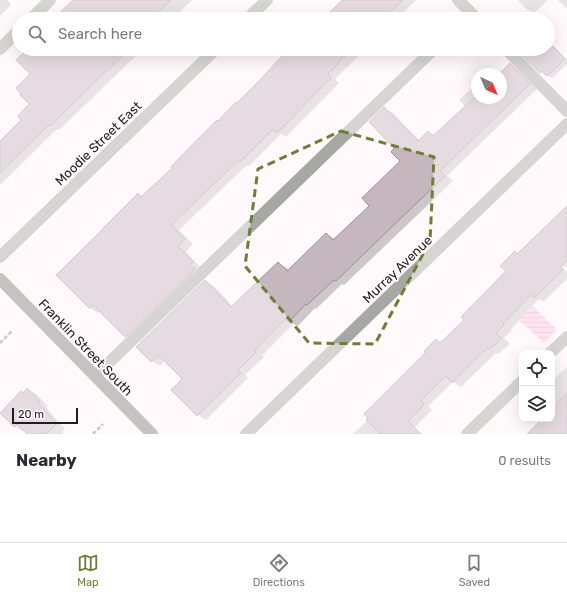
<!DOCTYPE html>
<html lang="en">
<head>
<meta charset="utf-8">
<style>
  :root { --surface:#fff; --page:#f7f7f7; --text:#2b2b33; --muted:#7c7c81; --line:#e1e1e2; --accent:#6c8030 }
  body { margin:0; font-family:Rubik,sans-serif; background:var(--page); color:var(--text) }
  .controls { position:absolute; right:12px; bottom:12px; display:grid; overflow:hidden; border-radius:8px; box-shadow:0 4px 16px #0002 }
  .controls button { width:36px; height:36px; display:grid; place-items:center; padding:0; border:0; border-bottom:1px solid var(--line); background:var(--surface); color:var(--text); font:20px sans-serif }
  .compass { position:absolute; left:471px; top:68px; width:36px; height:36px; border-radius:50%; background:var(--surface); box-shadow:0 4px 16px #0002; rotate:136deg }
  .scale { position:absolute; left:12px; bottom:10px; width:66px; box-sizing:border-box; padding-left:4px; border:2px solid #211c1e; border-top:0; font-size:11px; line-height:14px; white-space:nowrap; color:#211c1e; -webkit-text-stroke:3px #fff9fb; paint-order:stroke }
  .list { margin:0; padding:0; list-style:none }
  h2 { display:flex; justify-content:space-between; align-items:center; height:52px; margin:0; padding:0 16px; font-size:17px }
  h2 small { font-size:13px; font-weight:400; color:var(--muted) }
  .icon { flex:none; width:22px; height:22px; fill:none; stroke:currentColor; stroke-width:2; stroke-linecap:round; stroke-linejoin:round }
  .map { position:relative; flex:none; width:567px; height:434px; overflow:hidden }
  .search { position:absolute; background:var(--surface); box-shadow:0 4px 16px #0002; left:12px; right:12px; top:12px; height:44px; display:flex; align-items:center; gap:10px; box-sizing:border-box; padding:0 14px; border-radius:22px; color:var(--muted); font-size:15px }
  .sheet { height:108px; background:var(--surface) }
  nav { display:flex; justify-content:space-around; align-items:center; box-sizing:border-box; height:56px; border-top:1px solid var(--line); background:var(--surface); font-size:11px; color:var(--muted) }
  nav a { display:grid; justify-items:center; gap:2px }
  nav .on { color:var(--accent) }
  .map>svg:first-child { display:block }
  .water { fill:url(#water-rules) }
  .shadow { fill:#0003 }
  .building { fill:#c6b7be; stroke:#9e9097 }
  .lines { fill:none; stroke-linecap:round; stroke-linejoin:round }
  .path { stroke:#928c8e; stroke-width:2.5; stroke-dasharray:4 2; stroke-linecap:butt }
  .lane { stroke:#a6a8a2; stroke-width:12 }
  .street { stroke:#a6a8a2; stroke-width:12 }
  .secondary { stroke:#7d8078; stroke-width:12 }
  .marked { fill:none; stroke:#6c8030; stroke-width:3; stroke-dasharray:8 5; stroke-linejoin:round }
  .labels { text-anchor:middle; stroke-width:3.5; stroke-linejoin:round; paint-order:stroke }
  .street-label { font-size:13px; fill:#211c1e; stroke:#fff9fb }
</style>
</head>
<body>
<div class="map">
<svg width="567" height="434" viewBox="0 0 567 434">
  <defs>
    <pattern id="water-rules" width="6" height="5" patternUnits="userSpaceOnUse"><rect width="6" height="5" fill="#fecae3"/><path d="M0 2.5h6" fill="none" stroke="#d9adc2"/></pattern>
  </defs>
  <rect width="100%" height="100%" fill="#fff9fb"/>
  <polygon class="water" points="533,306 557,330 544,343 519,320"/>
  <g class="shadow">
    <polygon points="0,0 7,0 11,5 0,16"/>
    <polygon points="107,0 192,0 172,19 87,19"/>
    <polygon points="344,0 416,0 397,19 325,19"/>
    <polygon points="518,0 548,0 534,13 525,8"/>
    <polygon points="558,0 567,0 567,9"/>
    <polygon points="548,46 559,52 567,60 567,64 552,78 546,74 545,75 541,72 522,53 526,49 548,49"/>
    <polygon points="29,49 143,49 59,130 57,129 0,185 0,142 22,120 30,104 32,74"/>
    <polygon points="294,49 366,49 335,79 339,83 286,137 281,134 249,166 247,165 179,230 193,244 186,252 200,267 134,341 126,336 100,311 98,313 90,308 57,275 138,194 143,197"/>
    <polygon points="510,65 518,69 537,89 450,173 448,176 453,181 344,285 342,284 316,309 315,308 298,326 293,324 262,356 264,357 245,375 248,378 206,420 198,415 173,390 183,379 165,360 160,366 151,361 205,281 214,286 233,307 278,263 287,268 289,270 326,234 335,239 370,206 401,161 396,148 385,108 393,113 420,141 429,132 435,136 459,113 465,106 459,100 477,83 477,98 501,98 501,74 500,74"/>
    <polygon points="567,208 567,267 562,267 567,272 567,279 543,302 539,299 511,329 512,330 504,338 510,344 498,354 496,353 461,387 453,382 428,406 432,410 410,432 414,434 353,434 370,418 427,353 436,340 442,343 466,320 507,271 515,253 518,255"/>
    <polygon points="567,367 567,434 530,434 543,419 552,419 552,410 557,405 552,399 552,381"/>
    <polygon points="28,389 36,394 48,406 46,408 65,429 62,432 64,434 28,434 24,430 23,431 14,426 23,394"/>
  </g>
  <g class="building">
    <polygon points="73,0 171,0 151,19 53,19"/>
    <polygon points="342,0 403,0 383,19 323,19"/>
    <polygon points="553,46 565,59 547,76 542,71 540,73 520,53 524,49 539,49 544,55"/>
    <polygon points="28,49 129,49 50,126 49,125 0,173 0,141 21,120 18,116 29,104 20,95 21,94 16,88 30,74 16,60"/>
    <polygon points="288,49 290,49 291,50 293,49 352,49 338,62 339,63 328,74 331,78 277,133 273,129 240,162 238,161 171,225 185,239 178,246 193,262 190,264 195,269 125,337 93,305 89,308 56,275 104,228 103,228 138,193 141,197 172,168 171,167 183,154 217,120 218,121 236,102 237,103 261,79"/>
    <polygon points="510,63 530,84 442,169 440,171 445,176 399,220 336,281 334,280 307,305 306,304 289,322 285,319 255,350 256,352 238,370 241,373 197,416 171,390 182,379 158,355 151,362 136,347 205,280 231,307 278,262 287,271 326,233 333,240 369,206 362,198 400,161 391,152 394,148 369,122 384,107 418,141 428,131 433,136 477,95 477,98 501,98 501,74 499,74"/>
    <polygon points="567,206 567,260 560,267 563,270 534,298 531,294 503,324 504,325 496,333 502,338 489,350 487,348 452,383 446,376 421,401 424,405 408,421 421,434 380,434 366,420 368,418 364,414 425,353 424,351 436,339 440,343 464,320 461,317 506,271 500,266 515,251 517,254"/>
    <polygon points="27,388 40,401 38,403 57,423 46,434 27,434 17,424 14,427 0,413 21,391 23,393"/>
    <polygon points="567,393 567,434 527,434 542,419 552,419 552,409"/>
  </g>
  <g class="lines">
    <g class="path">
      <polyline points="0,343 12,331"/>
      <polyline points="93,434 103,424"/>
    </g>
    <g class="lane">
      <polyline points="458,0 477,19"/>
      <polyline points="31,19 50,0"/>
      <polyline points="0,49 19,30"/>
      <polyline points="506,49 567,111"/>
      <polyline points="550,353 567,337"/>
      <polyline points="95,376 434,49"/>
      <polyline points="467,434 522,381"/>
    </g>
    <g class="street">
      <polyline points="247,19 267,0"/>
      <polyline points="0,257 216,49"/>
      <polyline points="246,434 567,124"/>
    </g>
    <polyline class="secondary" points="0,279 152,434"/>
  </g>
  <path d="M0 0H567V434H0ZM341 131 434 157 430 241 375 344 309 343 245 266 258 169Z" fill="#fff9fb" fill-opacity=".55" fill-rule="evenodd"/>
  <path class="marked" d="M341 131 434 157 430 241 375 344 309 343 245 266 258 169Z"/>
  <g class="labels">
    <g class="street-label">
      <text transform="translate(98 143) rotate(-44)" y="5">Moodie Street East</text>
      <text transform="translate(397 269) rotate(-44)" y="5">Murray Avenue</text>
      <text transform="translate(86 347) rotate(46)" y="5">Franklin Street South</text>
    </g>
  </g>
</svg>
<div class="controls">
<button><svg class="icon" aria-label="locate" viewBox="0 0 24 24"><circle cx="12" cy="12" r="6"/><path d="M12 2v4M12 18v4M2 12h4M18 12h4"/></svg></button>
<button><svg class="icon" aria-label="layers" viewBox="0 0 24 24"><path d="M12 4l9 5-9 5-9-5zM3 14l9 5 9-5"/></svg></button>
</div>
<svg class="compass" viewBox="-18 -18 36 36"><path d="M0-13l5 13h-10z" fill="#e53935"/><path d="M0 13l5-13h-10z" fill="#7c7c81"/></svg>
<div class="scale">20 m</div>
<div class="search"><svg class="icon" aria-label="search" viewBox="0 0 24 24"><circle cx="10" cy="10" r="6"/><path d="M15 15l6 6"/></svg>Search here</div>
</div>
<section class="sheet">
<h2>Nearby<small>0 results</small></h2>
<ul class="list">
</ul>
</section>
<nav>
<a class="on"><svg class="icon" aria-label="map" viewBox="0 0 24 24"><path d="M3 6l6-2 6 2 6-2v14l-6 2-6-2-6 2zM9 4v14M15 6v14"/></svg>Map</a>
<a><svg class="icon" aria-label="directions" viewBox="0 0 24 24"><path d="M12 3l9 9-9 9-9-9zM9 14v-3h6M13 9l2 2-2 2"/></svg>Directions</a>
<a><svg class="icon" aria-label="saved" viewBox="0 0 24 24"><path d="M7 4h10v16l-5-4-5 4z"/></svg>Saved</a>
</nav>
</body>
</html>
